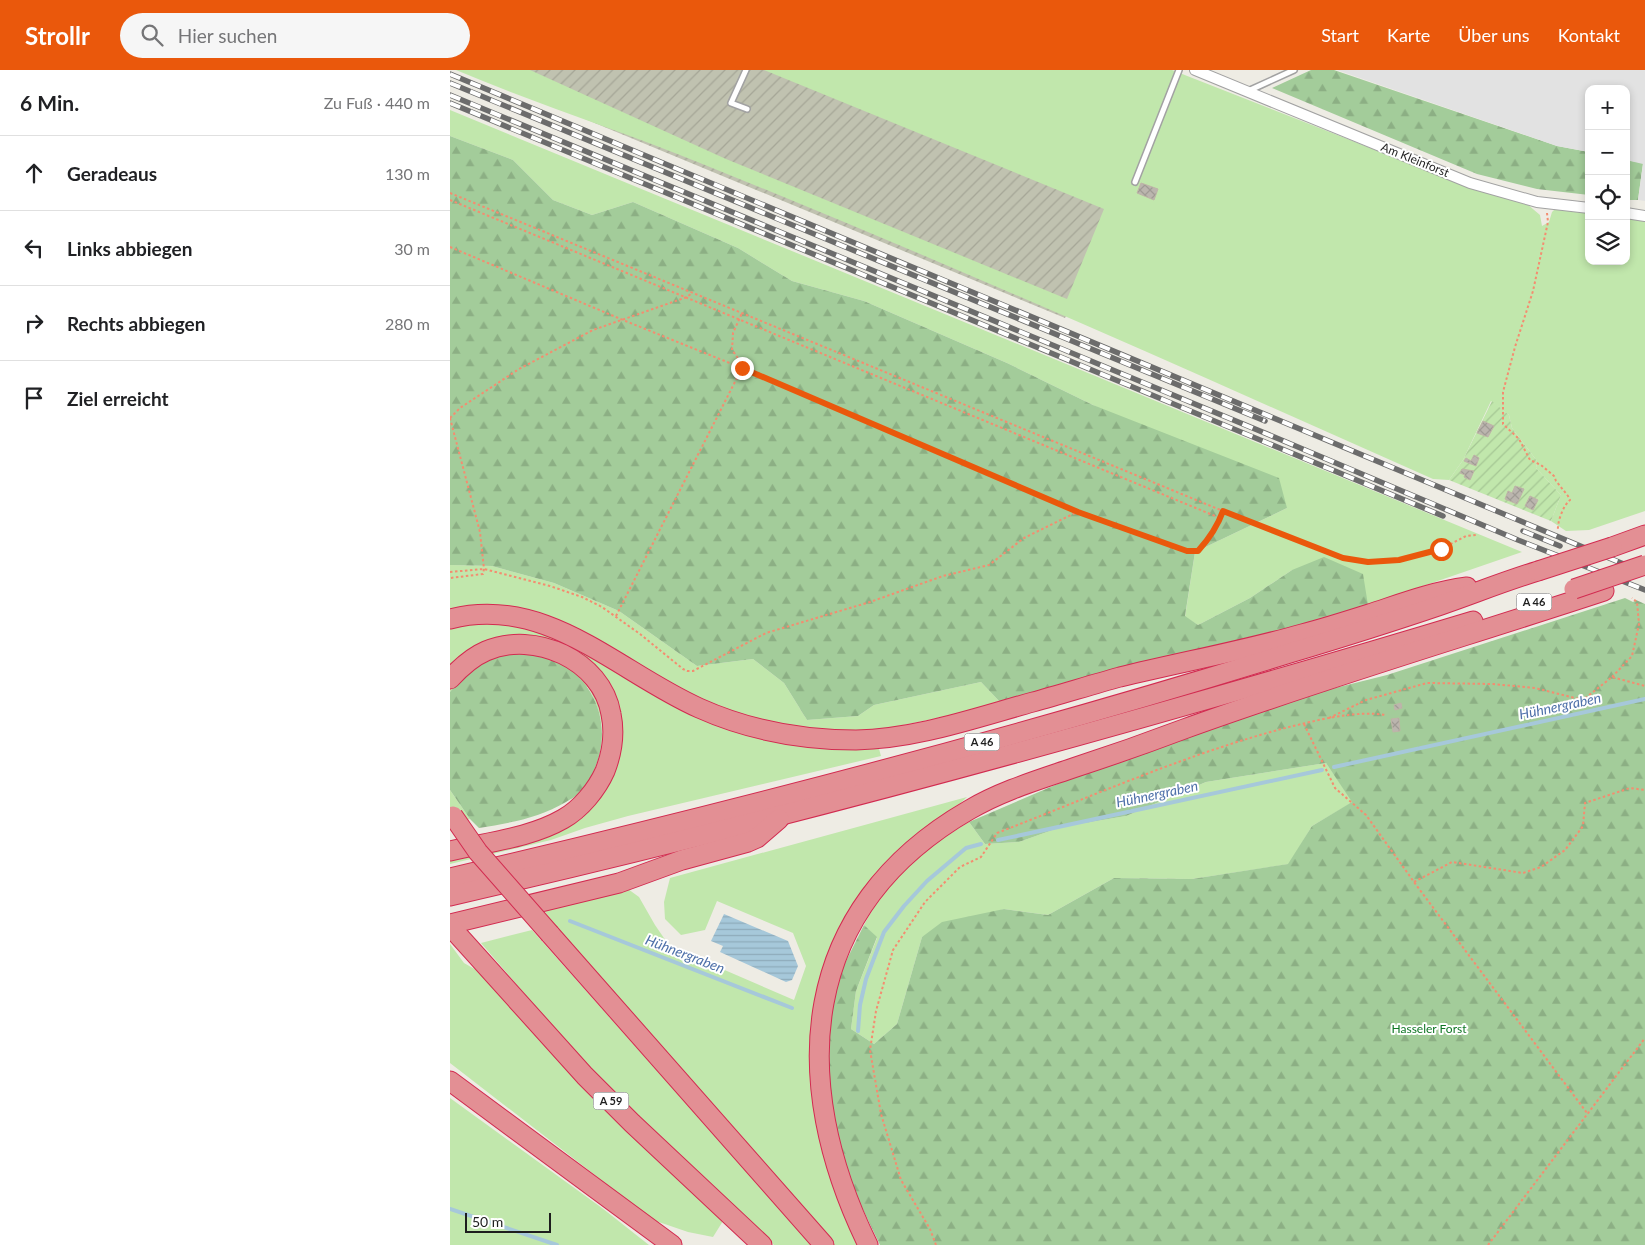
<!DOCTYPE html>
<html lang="de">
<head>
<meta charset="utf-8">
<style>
  :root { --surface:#fff; --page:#f6f6f6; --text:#202124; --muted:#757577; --line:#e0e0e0; --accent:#ea580c }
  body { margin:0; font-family:Lato,sans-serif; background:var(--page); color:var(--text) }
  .controls { position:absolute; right:15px; top:15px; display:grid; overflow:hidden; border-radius:10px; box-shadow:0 2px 8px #0003 }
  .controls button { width:45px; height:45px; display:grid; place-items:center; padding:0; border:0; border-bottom:1px solid var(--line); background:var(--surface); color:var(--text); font:25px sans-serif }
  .scale { position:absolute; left:15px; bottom:12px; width:86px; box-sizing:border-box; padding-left:5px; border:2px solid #1e1e1e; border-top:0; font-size:14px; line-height:18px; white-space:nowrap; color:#1e1e1e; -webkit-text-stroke:4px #fff; paint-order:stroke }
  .stop { position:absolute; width:15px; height:15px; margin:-11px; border:4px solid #ea580c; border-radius:50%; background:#fff }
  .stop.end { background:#ea580c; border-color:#fff; box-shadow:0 1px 5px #0008 }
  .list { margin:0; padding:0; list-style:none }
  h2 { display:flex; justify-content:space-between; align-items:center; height:65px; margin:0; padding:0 20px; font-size:21px }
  h2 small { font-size:16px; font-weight:400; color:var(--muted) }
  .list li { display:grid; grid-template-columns:32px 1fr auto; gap:15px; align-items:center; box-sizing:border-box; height:75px; padding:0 20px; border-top:1px solid var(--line) }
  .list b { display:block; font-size:19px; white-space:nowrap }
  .list em { font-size:16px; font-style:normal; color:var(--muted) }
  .icon { flex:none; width:28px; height:28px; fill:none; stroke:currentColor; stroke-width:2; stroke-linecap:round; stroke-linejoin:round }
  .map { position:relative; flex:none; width:1195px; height:1175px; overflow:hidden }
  header { display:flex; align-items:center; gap:30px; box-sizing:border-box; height:70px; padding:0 25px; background:var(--accent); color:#fff }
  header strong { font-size:24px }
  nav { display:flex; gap:28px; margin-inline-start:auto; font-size:18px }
  .search { width:350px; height:45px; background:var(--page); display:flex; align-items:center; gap:12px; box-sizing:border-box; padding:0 18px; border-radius:28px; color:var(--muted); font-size:19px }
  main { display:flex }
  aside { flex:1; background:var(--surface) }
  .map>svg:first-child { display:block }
  .construction { fill:url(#construction-furrows) }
  .grass { fill:#c1e7ac }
  .forest { fill:url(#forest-firs) }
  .garden { fill:url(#garden-furrows) }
  .parking { fill:#e2e2e2 }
  .water { fill:url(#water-rules) }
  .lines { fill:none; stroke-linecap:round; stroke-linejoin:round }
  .stream { stroke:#a6c8da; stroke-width:4 }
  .building { fill:url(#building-cross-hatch); stroke:#bfb5a7 }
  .service-casing { stroke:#a2a2a2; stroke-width:8 }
  .minor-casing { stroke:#a2a2a2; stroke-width:12 }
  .motorway-casing { stroke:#d22b50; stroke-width:21 }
  .path { stroke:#f48d70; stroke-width:2; stroke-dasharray:2.5 2.5; stroke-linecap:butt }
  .service { stroke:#fff; stroke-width:5 }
  .minor { stroke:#fff; stroke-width:10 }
  .motorway { stroke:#e38f94; stroke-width:19 }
  .rail-casing { stroke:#6c6c6c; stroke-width:5.5 }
  .rail { stroke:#fff; stroke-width:4; stroke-dasharray:11; stroke-linecap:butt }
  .motorway-bridge-casing { stroke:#d22b50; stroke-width:21; stroke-linecap:butt }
  .motorway-bridge { stroke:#e38f94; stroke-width:19 }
  .route { stroke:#ea580c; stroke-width:6 }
  .labels { text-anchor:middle; stroke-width:4; stroke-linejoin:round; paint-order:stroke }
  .shield { fill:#fff; stroke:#626262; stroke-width:1 }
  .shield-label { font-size:11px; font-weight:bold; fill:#1e1e1e }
  .street-label { font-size:12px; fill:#1e1e1e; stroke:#fff }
  .park-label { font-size:12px; fill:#107725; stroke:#fff }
  .water-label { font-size:14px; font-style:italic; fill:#4e70a9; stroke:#fff }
</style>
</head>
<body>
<header>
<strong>Strollr</strong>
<div class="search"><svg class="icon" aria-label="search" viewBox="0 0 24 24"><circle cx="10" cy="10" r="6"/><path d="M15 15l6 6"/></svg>Hier suchen</div>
<nav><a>Start</a><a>Karte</a><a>Über uns</a><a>Kontakt</a></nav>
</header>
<main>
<aside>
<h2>6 Min.<small>Zu Fuß · 440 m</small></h2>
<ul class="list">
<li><svg class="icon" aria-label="ahead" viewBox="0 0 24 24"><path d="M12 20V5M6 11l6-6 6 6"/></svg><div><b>Geradeaus</b></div><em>130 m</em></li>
<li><svg class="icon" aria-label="left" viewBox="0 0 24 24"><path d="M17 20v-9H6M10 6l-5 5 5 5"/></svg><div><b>Links abbiegen</b></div><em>30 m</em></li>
<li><svg class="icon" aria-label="right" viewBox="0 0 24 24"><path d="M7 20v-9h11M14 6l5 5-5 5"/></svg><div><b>Rechts abbiegen</b></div><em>280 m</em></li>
<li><svg class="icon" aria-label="arrive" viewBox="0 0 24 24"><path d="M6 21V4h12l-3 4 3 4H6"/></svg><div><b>Ziel erreicht</b></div></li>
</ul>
</aside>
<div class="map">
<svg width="1195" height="1175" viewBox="0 0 1195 1175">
  <defs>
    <pattern id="construction-furrows" width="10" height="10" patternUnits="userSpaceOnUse" patternTransform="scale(1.25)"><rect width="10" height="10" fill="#c0c2b0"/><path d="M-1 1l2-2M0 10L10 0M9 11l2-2" fill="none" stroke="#a5a697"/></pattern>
    <pattern id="forest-firs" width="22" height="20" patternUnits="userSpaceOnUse" patternTransform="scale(1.25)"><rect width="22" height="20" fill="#a3cc9a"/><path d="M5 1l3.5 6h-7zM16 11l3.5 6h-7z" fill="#8caf84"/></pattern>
    <pattern id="garden-furrows" width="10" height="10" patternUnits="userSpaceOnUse" patternTransform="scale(1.25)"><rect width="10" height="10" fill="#c1e7ac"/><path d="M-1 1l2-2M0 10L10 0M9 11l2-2" fill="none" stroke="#a5c694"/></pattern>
    <pattern id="water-rules" width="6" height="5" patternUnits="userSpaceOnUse" patternTransform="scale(1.25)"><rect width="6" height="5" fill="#a6c8da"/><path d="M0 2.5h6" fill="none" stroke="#8eabbb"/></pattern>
    <pattern id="building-cross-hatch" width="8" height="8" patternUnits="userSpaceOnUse" patternTransform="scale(1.25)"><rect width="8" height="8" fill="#bbb5ae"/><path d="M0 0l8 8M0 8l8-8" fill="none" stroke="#a09b95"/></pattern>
  </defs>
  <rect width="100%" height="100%" fill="#eeece4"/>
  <polygon class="construction" points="17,0 722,0 615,248"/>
  <g class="grass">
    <path d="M6 0H80L276 89 617 229 654 139 314 0H722L1027 120 1077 134 1090 145 1092 156 1099 152 1102 142 1107 137 1139 141V191H1176V145L1195 148V441L1139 460 1116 461 1101 451 1111 425 1086 398 1087 391 1062 358 1059 345 1041 331 1013 390 999 410 983 409C740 301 497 192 250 93 169 60 86 34 6 0Z"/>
    <polygon points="0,40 1072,482 918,535 842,500 800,528 748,555 735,547 745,482 837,438 643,335 557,293 414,231 342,211 288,178 183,132 142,145 103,130 63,90 0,66"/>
    <path d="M0 495 42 496 104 513 169 541 247 596 303 589 334 613 357 650 408 646 424 635 531 612 550 632 502 645 424 661 431 686 178 746 135 758 101 770 0 794V789L119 756 134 747 128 724C136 712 145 700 150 686 158 664 149 636 138 617L13 605 0 622Z"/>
    <path d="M876 693 903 732 862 756 839 794 742 809 664 808 598 845 554 839 472 867 447 954 424 974 401 959 406 921 427 868 414 855C438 809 475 778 519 752L535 774 569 772 611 757 676 746 756 712Z"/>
    <polygon points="0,720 20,749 0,754"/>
    <polygon points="517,727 500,743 449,783 365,937 412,1175 383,1175 116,872 93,839 178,819 189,827 205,855 216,871 226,879 344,930 356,896 343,863 267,831 255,860 231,865 215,849 214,832 220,808"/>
    <polygon points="82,860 362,1175 324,1175 181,1040 129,987 31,873"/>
    <polygon points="0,874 14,893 35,905 273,1151 263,1167 238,1162 203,1150 0,993"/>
    <polygon points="0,1028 152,1138 199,1175 0,1175"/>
  </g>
  <g class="forest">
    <polygon points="861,0 884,0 1107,76 1139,82 1139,125 1087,119 1027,104 822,18"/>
    <polygon points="0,66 63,90 103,130 142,145 183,132 288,178 342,211 414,231 557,293 643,335 829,408 837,438 745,482 735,546 748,555 800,528 842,500 874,487 913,504 918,535 802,570 713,591 550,632 531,612 424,635 408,646 357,650 334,613 303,589 247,596 169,541 104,513 42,496 0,495"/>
    <polygon points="1176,90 1193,93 1188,130 1176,130"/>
    <polygon points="1175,528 1183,532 1186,530 1195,534 1195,1175 430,1175 406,1125 384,1058 378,1007 381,934 394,895 414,855 427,867 406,921 401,959 424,974 447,954 472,867 492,852 554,839 598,845 664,808 742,809 838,794 862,756 902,732 876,693 756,712 676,746 611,757 569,772 535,774 519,752 638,701 857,625 937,605"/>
    <path d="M85 582C92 585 100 586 106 590 157 617 167 680 129 723 126 727 120 729 116 732 89 748 60 753 29 758L20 749 0 720V622L13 605 32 592 56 584Z"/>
  </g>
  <polygon class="garden" points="1042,331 1059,345 1062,358 1087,391 1086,398 1111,425 1101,451 999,410 1013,390"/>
  <polygon class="parking" points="887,0 1195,0 1195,131 1188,130 1193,94 1176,90 1176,19 1139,19 1139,82 1107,76"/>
  <polygon class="water" points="274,844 338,871 348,896 342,910 336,912 270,882 273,876 261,871"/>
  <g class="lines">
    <g class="stream">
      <polyline points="884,697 1195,629"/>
      <polyline points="548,770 872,700"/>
      <polyline points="120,851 342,938"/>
      <polyline points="408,961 410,935 416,909 434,862 454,836 477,811 516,778 531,774"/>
      <polyline points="0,1139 107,1175"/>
    </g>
  </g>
  <g class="building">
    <polygon points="691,113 708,119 704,130 687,123"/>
    <polygon points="1033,351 1044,356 1038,367 1027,363"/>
    <polygon points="1024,385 1029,388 1026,396 1014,391 1016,388 1021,391"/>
    <polygon points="1012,399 1024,401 1020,410 1014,407 1015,405 1010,403"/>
    <polygon points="1065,416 1074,419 1067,434 1055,429 1058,421 1062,423"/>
    <polygon points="1080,426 1088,430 1083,440 1075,436"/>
    <polygon points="951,633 952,638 945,640 944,635"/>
    <polygon points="949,648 950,661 943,662 941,649"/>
  </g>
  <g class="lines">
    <g class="service-casing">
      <g id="service">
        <polyline points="296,0 281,33 297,39"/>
        <polyline points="798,21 844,0"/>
        <polyline points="685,112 729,0"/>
      </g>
    </g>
    <g class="minor-casing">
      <g id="minor">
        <polyline points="745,0 1020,113 1087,132 1139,138"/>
        <polyline points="1176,143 1195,146"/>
      </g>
    </g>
    <g class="motorway-casing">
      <g id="motorway">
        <polyline points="1162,477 1195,465"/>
        <path d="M0 549C96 524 168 602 249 638 298 660 352 670 406 670 466 669 525 648 583 632 612 624 641 615 670 607 731 592 792 581 852 564 875 558 897 551 919 544 953 533 981 522 1017 517"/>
        <path d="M0 609C10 598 22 587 36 581 84 560 152 590 161 644 165 663 162 683 155 701 147 719 131 739 113 749 80 768 37 772 0 781"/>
        <path d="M0 808C282 742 563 669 840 583 890 568 941 552 991 535 1023 524 1055 511 1088 501"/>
        <path d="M0 826C344 747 685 653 1023 551"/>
        <polyline points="0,854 169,813 232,790 298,772 307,768 329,749"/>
        <polyline points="0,856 135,1006 182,1053 312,1175"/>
        <polyline points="100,864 374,1175"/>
        <polyline points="0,1011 222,1175"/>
        <path d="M418 1175C337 1010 348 839 519 740 551 721 588 710 623 698 660 686 697 673 734 659 872 609 1014 567 1154 521"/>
      </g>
    </g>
    <g class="path">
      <polyline points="0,123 773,441 893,488 918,492 949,490 991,479 1016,466 1026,465"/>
      <polyline points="0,130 770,448"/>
      <path d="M1097 143 1098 152 1083 221 1065 277 1053 322V354L1069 369 1080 390 1091 395 1104 406 1106 411 1118 426 1120 430C1113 436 1107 452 1108 461"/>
      <path d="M0 177 173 250 292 298 627 442 737 481H748C758 470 768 455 773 441"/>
      <polyline points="0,348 10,338 69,299 143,260 237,227 242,223"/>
      <polyline points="0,348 30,462 34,499 33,504 0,508"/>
      <polyline points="0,502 34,499 100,516 132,527 152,537 190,564 233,599 237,601 243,601 316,563 420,532 493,506 539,495 574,468 627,442"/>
      <polyline points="166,546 292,298 293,295 282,280 283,263 292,243"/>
      <polyline points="1162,607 1182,586 1189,554 1187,532 1182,528"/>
      <polyline points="879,648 916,630 977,613 1043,614 1085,618 1133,630 1162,607 1195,616"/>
      <polyline points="854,654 885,718 916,745 964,812 1137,1043"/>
      <polyline points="964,812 1002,792 1073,803 1091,797 1115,780 1133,756 1135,733 1180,718 1195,720"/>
      <path d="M486 1175 480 1159 451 1110 431 1044 420 980 426 941 443 880 475 832 510 797 531 787 547 763C643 726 739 683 839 657 868 650 907 640 936 645"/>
      <polyline points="1038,1175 1195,968"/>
    </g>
    <use href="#service" class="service"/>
    <use href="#minor" class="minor"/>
    <use href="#motorway" class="motorway"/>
    <g class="rail-casing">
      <g id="rail">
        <polyline points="0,4 1195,503"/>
        <polyline points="0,13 815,351"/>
        <polyline points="0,25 829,369 1068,470 1195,520"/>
        <polyline points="0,33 993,446"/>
        <polyline points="1073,461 1110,476"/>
      </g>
    </g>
    <use href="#rail" class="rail"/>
    <g class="motorway-bridge-casing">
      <g id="motorway-bridge">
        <polyline points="1088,501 1162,477"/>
        <polyline points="1124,519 1195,495"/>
        <polyline points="3,746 28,782 100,864"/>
      </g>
    </g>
    <use href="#motorway-bridge" class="motorway-bridge"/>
  </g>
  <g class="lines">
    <path class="route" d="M292 298 628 442 737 481H748C758 470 768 455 773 441L893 488 918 492 949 490 991 479"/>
  </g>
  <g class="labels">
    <g class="shield">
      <rect x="1066.5" y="523.5" width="35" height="17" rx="4"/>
      <rect x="514.5" y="663.5" width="35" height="17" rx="4"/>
      <rect x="143.5" y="1022.5" width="35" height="17" rx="4"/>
    </g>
    <g class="shield-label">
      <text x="1084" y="536">A 46</text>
      <text x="532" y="676">A 46</text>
      <text x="161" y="1035">A 59</text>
    </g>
    <g class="street-label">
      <text transform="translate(965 90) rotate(22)" y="4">Am Kleinforst</text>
    </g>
    <g class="park-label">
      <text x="979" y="963">Hasseler Forst</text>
    </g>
    <g class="water-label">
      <text transform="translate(1110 636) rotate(-12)" y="5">Hühnergraben</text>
      <text transform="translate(707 724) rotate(-12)" y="5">Hühnergraben</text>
      <text transform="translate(235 884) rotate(21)" y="5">Hühnergraben</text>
    </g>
  </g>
</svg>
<div class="controls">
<button>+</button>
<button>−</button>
<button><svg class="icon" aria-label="locate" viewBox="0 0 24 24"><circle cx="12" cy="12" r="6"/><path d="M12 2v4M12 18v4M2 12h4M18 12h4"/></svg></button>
<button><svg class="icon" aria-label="layers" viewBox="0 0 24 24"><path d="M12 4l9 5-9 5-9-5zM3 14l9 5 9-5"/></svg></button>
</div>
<div class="scale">50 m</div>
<div class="stop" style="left:991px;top:479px"></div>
<div class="stop end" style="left:292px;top:298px"></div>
</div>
</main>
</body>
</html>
